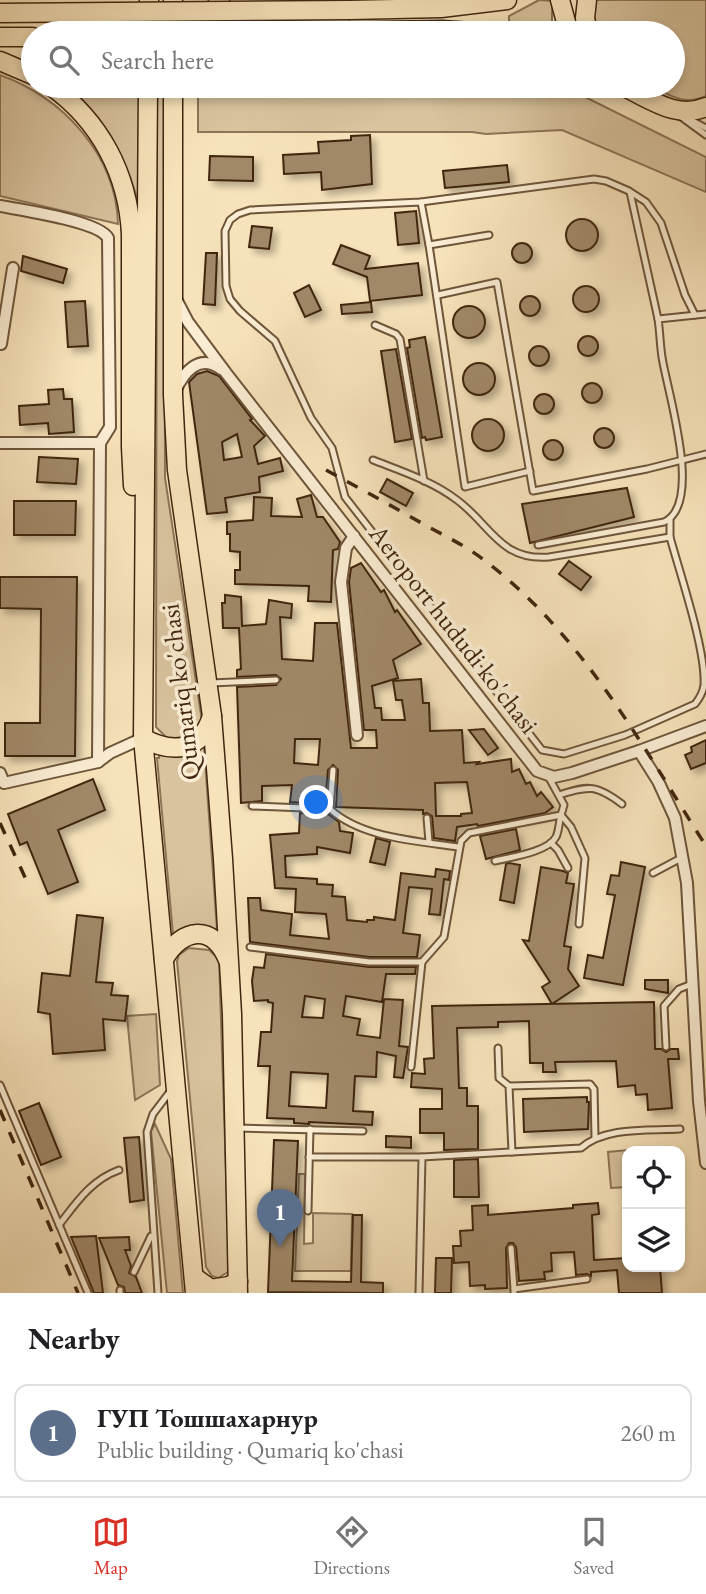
<!DOCTYPE html>
<html lang="en">
<head>
<meta charset="utf-8">
<style>
  :root { --surface:#fff; --page:#f2f2f2; --text:#202124; --muted:#757577; --line:#e0e0e0; --accent:#d93025 }
  body { margin:0; font-family:"EB Garamond",serif; background:var(--page); color:var(--text) }
  .controls { position:absolute; right:21px; bottom:21px; display:grid; overflow:hidden; border-radius:14px; box-shadow:0 4px 10px #0003 }
  .controls button { width:63px; height:63px; display:grid; place-items:center; padding:0; border:0; border-bottom:2px solid var(--line); background:var(--surface); color:var(--text); font:35px sans-serif }
  .you { position:absolute; left:317px; top:803px; width:24px; height:24px; margin:-18px; border:5px solid #fff; border-radius:50%; background:#1a73e8; box-shadow:0 0 0 10px #1a73e833 }
  .badge { display:grid; place-items:center; width:46px; height:46px; border-radius:50%; background:var(--accent); color:#fff; font-size:23px; font-weight:700 }
  .pin { position:absolute; translate:-50% -58px; filter:drop-shadow(0 2px 4px #0008) }
  .pin::after { content:''; position:absolute; top:37px; width:24px; height:21px; background:inherit; clip-path:polygon(0 0,100% 0,50% 100%) }
  .list { margin:0; padding:0; list-style:none }
  h2 { display:flex; justify-content:space-between; align-items:center; height:91px; margin:0; padding:0 28px; font-size:30px }
  h2 small { font-size:23px; font-weight:400; color:var(--muted) }
  .list li { display:grid; grid-template-columns:46px 1fr auto; gap:21px; align-items:center; box-sizing:border-box; height:98px; margin:0 14px 14px; padding:0 14px; border:2px solid var(--line); border-radius:14px }
  .list b { display:block; font-size:26px; white-space:nowrap }
  .list p { margin:0; font-size:23px; white-space:nowrap; color:var(--muted) }
  .list em { font-size:23px; font-style:normal; color:var(--muted) }
  .icon { flex:none; width:38px; height:38px; fill:none; stroke:currentColor; stroke-width:2; stroke-linecap:round; stroke-linejoin:round }
  .map { position:relative; flex:none; width:706px; height:1293px; overflow:hidden }
  .search { position:absolute; background:var(--surface); box-shadow:0 4px 10px #0003; left:21px; right:21px; top:21px; height:77px; display:flex; align-items:center; gap:18px; box-sizing:border-box; padding:0 24px; border-radius:38px; color:var(--muted); font-size:26px }
  .sheet { height:203px; background:var(--surface) }
  nav { display:flex; justify-content:space-around; align-items:center; box-sizing:border-box; height:98px; border-top:2px solid var(--line); background:var(--surface); font-size:19px; color:var(--muted) }
  nav a { display:grid; justify-items:center; gap:4px }
  nav .on { color:var(--accent) }
  .map>svg:first-child { display:block }
  .green { fill:#d8c39e; stroke:#8c7456; stroke-width:2 }
  .building { fill:#a08868; stroke:#41260f; stroke-width:2; fill-rule:evenodd; filter:url(#shadow) }
  .lines { fill:none; stroke-linecap:round; stroke-linejoin:round }
  .service-casing { stroke:#6e553a; stroke-width:9 }
  .minor-casing { stroke:#6e553a; stroke-width:14 }
  .primary-casing { stroke:#41260f; stroke-width:21 }
  .service { stroke:#faedd3; stroke-width:5 }
  .minor { stroke:#faedd3; stroke-width:10 }
  .primary { stroke:#f7e3bb; stroke-width:18 }
  .rail { stroke:#41260f; stroke-width:3.5; stroke-dasharray:12 12; stroke-linecap:butt }
  .primary-bridge-casing { stroke:#41260f; stroke-width:21; stroke-linecap:butt }
  .primary-bridge { stroke:#f7e3bb; stroke-width:18 }
  .labels { text-anchor:middle; stroke-width:7; stroke-linejoin:round; paint-order:stroke }
  .street-label { font-size:26px; fill:#41260f; stroke:#faedd3 }
</style>
</head>
<body>
<div class="map">
<svg width="706" height="1293" viewBox="0 0 706 1293">
  <defs>
    <filter id="shadow"><feDropShadow dx="5" dy="5" stdDeviation="3.5" flood-color="#0004"/></filter>
  </defs>
  <rect width="100%" height="100%" fill="#f7e3bb"/>
  <filter id="stains"><feTurbulence type="fractalNoise" baseFrequency=".00286" numOctaves="4"/><feColorMatrix values="0 0 0 0 .2 0 0 0 0 .09 0 0 0 0 .02 0 0 0 .5 -.17"/></filter>
  <radialGradient id="worn" r=".72"><stop offset=".6" stop-color="#630" stop-opacity="0"/><stop offset="1" stop-color="#630" stop-opacity=".3"/></radialGradient>
  <g class="green">
    <polygon points="539,0 552,1 552,33 533,33 509,21 509,16"/>
    <path d="M594 0H706V96C684 106 671 96 652 86H673V33H595L593 22Z"/>
    <path d="M0 75C63 98 116 154 118 224L0 196Z"/>
    <path d="M67 86H144L143 197 137 198C124 154 103 115 67 86Z"/>
    <polygon points="157,86 164,86 165,478 202,721 201,726 183,740 168,739 156,727"/>
    <polygon points="563,86 706,157 706,192 562,130 486,134 472,132 198,132 198,87 200,86"/>
    <path d="M204 746 217 930C202 926 187 927 173 934L157 758H159V753C177 759 189 758 204 746Z"/>
    <polygon points="189,948 209,950 219,959 229,1265 228,1272 218,1278 212,1276 206,1267 177,961 179,955"/>
    <polygon points="156,1014 160,1085 135,1100 127,1016"/>
    <polygon points="155,1124 171,1159 183,1293 167,1293 151,1131"/>
    <polygon points="628,1150 627,1187 611,1188 608,1152"/>
    <polygon points="299,1174 305,1174 304,1244 313,1243 313,1213 352,1214 351,1271 295,1271"/>
  </g>
  <g class="building">
    <polygon points="370,135 372,184 322,190 321,172 284,174 283,155 319,153 318,142 351,140 351,136"/>
    <polygon points="210,156 253,157 253,181 209,180"/>
    <polygon points="507,165 509,182 445,188 443,171"/>
    <polygon points="416,211 419,243 398,245 395,213"/>
    <circle cx="582" cy="235" r="16"/>
    <polygon points="252,226 272,228 269,249 249,247"/>
    <circle cx="522" cy="253" r="10"/>
    <polygon points="341,245 370,256 365,269 418,263 422,295 370,301 367,277 333,264"/>
    <polygon points="206,253 217,253 215,305 203,304"/>
    <polygon points="23,256 67,269 63,283 21,271"/>
    <polygon points="309,285 321,310 305,317 294,293"/>
    <circle cx="586" cy="299" r="13"/>
    <circle cx="530" cy="306" r="10"/>
    <polygon points="85,301 88,346 68,347 65,302"/>
    <polygon points="371,302 372,312 342,314 341,305"/>
    <circle cx="469" cy="322" r="16"/>
    <circle cx="588" cy="346" r="10"/>
    <polygon points="425,337 442,437 426,440 425,437 422,438 407,348 410,347 409,340"/>
    <circle cx="539" cy="356" r="10"/>
    <polygon points="396,349 412,439 395,442 381,351"/>
    <circle cx="479" cy="379" r="16"/>
    <path d="M207 371 219 376 252 419 250 420 265 436 254 446 258 464 280 458 283 471 259 477 260 492 225 498 227 512 207 514 189 382 197 374ZM237 434 242 457 224 460 222 442Z"/>
    <circle cx="592" cy="393" r="10"/>
    <polygon points="63,389 64,399 72,399 74,432 49,434 48,423 20,425 19,406 49,404 48,390"/>
    <circle cx="544" cy="404" r="10"/>
    <circle cx="488" cy="435" r="16"/>
    <circle cx="604" cy="438" r="10"/>
    <circle cx="553" cy="450" r="10"/>
    <polygon points="39,457 78,459 76,484 37,482"/>
    <polygon points="387,479 413,493 406,506 380,492"/>
    <polygon points="627,488 634,517 530,543 522,504"/>
    <polygon points="311,495 317,517 323,517 340,542 338,549 333,550 331,602 308,601 309,586 235,584 235,570 240,570 240,552 230,551 230,534 227,534 227,522 253,520 254,497 272,498 271,516 302,517 297,499"/>
    <polygon points="14,501 76,501 75,535 14,535"/>
    <polygon points="569,561 591,577 581,590 559,574"/>
    <path d="M361 563 381 592 384 590 395 612 397 610 421 644 393 660 398 678 372 686 375 708H381L382 720H405L402 700H396L393 681 421 679 423 703H429L430 731 462 730 464 763 479 762 477 764 511 759 512 772 519 769 526 784 530 782 537 796 541 792 553 807 545 813 478 826 477 824 457 827 455 841 434 838 432 816 427 813 423 814V810L336 807 338 770 333 765 328 770 325 804 290 802 292 785 262 786V801L241 803 237 687 276 685 281 679 276 675 237 677V670L241 669 239 628H223L222 603H225V595L241 597 242 626 266 624 269 600 292 604 291 618 280 617 282 659 313 661 315 623H337L351 748H377L376 730H364L349 582 351 568ZM295 739H320L318 765 294 763ZM467 782 472 813 461 814V816H436L435 783Z"/>
    <polygon points="0,577 77,577 75,756 5,756 5,723 40,723 41,609 0,608"/>
    <polygon points="484,729 498,748 488,755 469,730"/>
    <polygon points="706,740 706,763 691,769 685,755 692,752 691,747"/>
    <polygon points="93,779 105,810 58,830 78,882 48,894 27,842 20,845 8,814"/>
    <polygon points="300,813 328,814 339,822 340,831 353,833 350,853 317,847 317,854 285,856 286,877 317,879 317,884 333,885 332,896 345,897 347,920 367,922 367,920 374,920 374,917 395,920 401,873 435,877 436,869 450,871 449,880 444,879 440,915 429,914 432,889 409,887 403,933 420,935 417,957 369,957 250,942 248,898 260,898 261,910 292,914 290,935 329,939 326,914 295,912 296,889 275,888 270,835 299,833"/>
    <polygon points="516,829 520,850 486,859 480,836"/>
    <polygon points="376,838 390,842 385,865 370,862"/>
    <polygon points="621,862 645,867 623,985 584,978 588,955 603,958 615,895 607,894 611,875 619,876"/>
    <polygon points="509,863 520,865 514,903 500,900 506,864"/>
    <polygon points="541,867 563,871 568,873 566,883 574,884 564,946 571,947 568,969 579,986 552,1004 542,987 550,982 523,940 529,941"/>
    <polygon points="77,915 103,918 96,982 113,983 111,995 128,996 125,1021 103,1019 105,1050 53,1054 50,1014 38,1012 42,973 70,976"/>
    <path d="M266 954 369 967H416L415 974H386L382 1002 346 996 343 1016 360 1019 357 1035 380 1038 384 999 403 1000 399 1046 408 1047 403 1078 394 1077 396 1056 377 1052 376 1077 355 1076 353 1111 373 1112 372 1125 309 1122V1124L294 1123V1119L267 1118 270 1066H258L261 1032H271L273 1003 268 1002V1000L254 1001 252 981 254 967 264 968ZM305 996 325 999 323 1018 302 1017ZM291 1072 328 1074 326 1108 289 1106Z"/>
    <polygon points="645,980 668,980 668,993 645,989"/>
    <polygon points="654,1002 655,1049 661,1049 666,1052 671,1049 678,1049 679,1059 668,1059 672,1108 648,1110 647,1094 636,1095 635,1085 618,1087 616,1061 555,1062 556,1072 543,1072 543,1063 530,1063 529,1021 498,1022 498,1027 457,1028 459,1088 467,1088 467,1106 478,1106 478,1149 444,1150 444,1133 420,1133 420,1109 442,1109 442,1089 411,1087 412,1073 425,1074 424,1059 434,1058 432,1006"/>
    <polygon points="587,1097 587,1102 589,1102 588,1129 524,1132 523,1099"/>
    <polygon points="39,1103 61,1157 41,1165 19,1111"/>
    <polygon points="386,1136 411,1137 411,1148 386,1147"/>
    <polygon points="139,1137 144,1200 130,1202 124,1138"/>
    <polygon points="274,1140 298,1141 292,1281 351,1282 353,1215 362,1215 361,1282 383,1283 383,1293 268,1292"/>
    <polygon points="478,1159 479,1197 454,1197 454,1160"/>
    <polygon points="598,1203 599,1214 592,1215 594,1260 627,1258 627,1267 660,1267 662,1293 619,1293 617,1270 591,1272 591,1276 587,1274 576,1275 574,1252 551,1253 552,1271 544,1272 545,1279 519,1281 516,1247 513,1243 509,1243 506,1248 507,1288 485,1289 485,1285 470,1286 469,1262 454,1263 453,1246 461,1246 460,1231 473,1230 472,1206 488,1205 488,1215 573,1208 573,1205"/>
    <polygon points="96,1236 103,1293 94,1293 71,1237"/>
    <polygon points="129,1237 130,1250 125,1250 131,1266 129,1273 136,1277 142,1293 125,1293 124,1287 118,1285 99,1238"/>
    <polygon points="436,1258 452,1258 451,1293 435,1293"/>
  </g>
  <g class="lines">
    <g class="service-casing">
      <g id="service">
        <polyline points="680,116 706,135"/>
        <polyline points="687,118 706,128"/>
        <polyline points="630,192 658,319"/>
        <polyline points="421,202 429,245 489,235"/>
        <polyline points="429,245 465,487 530,471"/>
        <polyline points="438,295 497,282 533,491 647,469 706,454"/>
        <polyline points="375,325 396,334 400,339 424,481"/>
        <path d="M373 460C401 471 432 481 457 500 491 525 500 561 549 557L670 537"/>
        <path d="M670 519V537C680 574 706 650 704 685 703 693 699 699 695 704L625 735 564 754 542 750 345 497 332 448 311 418 275 341 240 311 230 299 226 286 225 231 230 220 238 214 250 210 421 202 594 179 606 181 629 191 646 202 661 223 685 295 695 315"/>
        <path d="M538 545 664 522C704 504 667 391 662 357 660 344 660 332 658 319L706 314"/>
        <polyline points="211,683 276,680"/>
        <path d="M559 795C589 785 597 785 622 804"/>
        <path d="M252 806 330 809C361 838 417 841 458 847"/>
        <polyline points="330,809 333,770"/>
        <polyline points="561,815 571,827 585,858 579,924"/>
        <polyline points="427,818 429,842"/>
        <polyline points="551,843 558,850 568,868"/>
        <path d="M495 861C511 857 548 852 556 837 559 831 559 822 561 815"/>
        <polyline points="653,873 683,857"/>
        <polyline points="250,947 369,962 422,962"/>
        <polyline points="666,1047 664,1006 679,989 692,984"/>
        <polyline points="498,1048 499,1078 509,1086 512,1152"/>
        <polyline points="411,1067 422,962 444,937 461,841 469,833 561,815 564,805 548,776"/>
        <polyline points="0,1085 88,1293"/>
        <polyline points="509,1086 590,1084 594,1089 595,1138"/>
        <polyline points="237,1128 363,1131"/>
        <path d="M309 1157H422L581 1148C606 1126 649 1131 680 1129"/>
        <polyline points="308,1211 310,1129"/>
        <path d="M59 1225C76 1203 91 1180 119 1170"/>
        <polyline points="511,1248 514,1289"/>
        <polyline points="134,1272 151,1236"/>
        <polyline points="120,1293 120,1290"/>
        <polyline points="158,1293 147,1132 153,1114 172,1089"/>
        <polyline points="419,1293 422,1157"/>
        <polyline points="514,1293 514,1289 587,1279"/>
      </g>
    </g>
    <g class="minor-casing">
      <g id="minor">
        <path d="M0 206C21 210 99 221 108 238L110 427 100 443 98 762 110 753 143 738"/>
        <polyline points="175,297 188,322 226,373 537,771 554,777 572,773 639,751 706,726"/>
        <polyline points="1,344 13,268"/>
        <path d="M175 391C184 372 199 353 221 369"/>
        <polyline points="0,443 100,443"/>
        <polyline points="354,536 346,548 341,582 357,735"/>
        <polyline points="639,751 658,781 675,818 687,883 699,1101 706,1163"/>
        <polyline points="0,773 4,783 98,762"/>
      </g>
    </g>
    <g class="primary-casing">
      <g id="primary">
        <polyline points="173,0 173,33"/>
        <polyline points="560,0 569,33"/>
        <polyline points="587,0 585,18 588,33"/>
        <polyline points="350,10 441,8 507,0"/>
        <polyline points="149,33 149,0"/>
        <polyline points="212,33 213,12 220,0"/>
        <polyline points="252,33 442,30 486,33"/>
        <polyline points="0,37 33,37"/>
        <polyline points="0,61 33,75"/>
        <path d="M51 86C100 121 128 174 131 234V447L133 486"/>
        <polyline points="148,86 143,738 195,1293"/>
        <polyline points="173,86 173,395 177,470 212,716 223,859 232,1014 238,1293"/>
        <path d="M622 86C649 98 676 120 706 107"/>
        <path d="M143 738C172 754 201 752 212 716"/>
        <path d="M164 959C182 928 213 923 228 960"/>
        <polyline points="194,1277 211,1289 229,1286 238,1281"/>
      </g>
    </g>
    <use href="#service" class="service"/>
    <use href="#minor" class="minor"/>
    <use href="#primary" class="primary"/>
    <g class="rail">
      <path d="M326 470C359 488 392 506 425 525 445 536 466 546 484 560 582 634 641 744 706 846"/>
      <polyline points="0,823 29,886"/>
      <polyline points="0,1110 78,1293"/>
    </g>
    <g class="primary-bridge-casing">
      <polyline id="primary-bridge" points="0,13 350,10"/>
    </g>
    <use href="#primary-bridge" class="primary-bridge"/>
  </g>
  <g class="labels">
    <g class="street-label">
      <text transform="translate(454 629) rotate(52)" y="9">Aeroport hududi ko'chasi</text>
      <text transform="translate(180 692) rotate(-97)" y="9">Qumariq ko'chasi</text>
    </g>
  </g>
  <rect width="100%" height="100%" filter="url(#stains)"/>
  <rect width="100%" height="100%" fill="url(#worn)"/>
</svg>
<div class="controls">
<button><svg class="icon" aria-label="locate" viewBox="0 0 24 24"><circle cx="12" cy="12" r="6"/><path d="M12 2v4M12 18v4M2 12h4M18 12h4"/></svg></button>
<button><svg class="icon" aria-label="layers" viewBox="0 0 24 24"><path d="M12 4l9 5-9 5-9-5zM3 14l9 5 9-5"/></svg></button>
</div>
<div class="you"></div>
<div class="pin badge" style="left:280px;top:1247px;background:#5c6f8a">1</div>
<div class="search"><svg class="icon" aria-label="search" viewBox="0 0 24 24"><circle cx="10" cy="10" r="6"/><path d="M15 15l6 6"/></svg>Search here</div>
</div>
<section class="sheet">
<h2>Nearby<small></small></h2>
<ul class="list">
<li><span class="badge" style="background:#5c6f8a">1</span><div><b>ГУП Тошшахарнур</b><p>Public building · Qumariq ko'chasi</p></div><em>260 m</em></li>
</ul>
</section>
<nav>
<a class="on"><svg class="icon" aria-label="map" viewBox="0 0 24 24"><path d="M3 6l6-2 6 2 6-2v14l-6 2-6-2-6 2zM9 4v14M15 6v14"/></svg>Map</a>
<a><svg class="icon" aria-label="directions" viewBox="0 0 24 24"><path d="M12 3l9 9-9 9-9-9zM9 14v-3h6M13 9l2 2-2 2"/></svg>Directions</a>
<a><svg class="icon" aria-label="saved" viewBox="0 0 24 24"><path d="M7 4h10v16l-5-4-5 4z"/></svg>Saved</a>
</nav>
</body>
</html>
